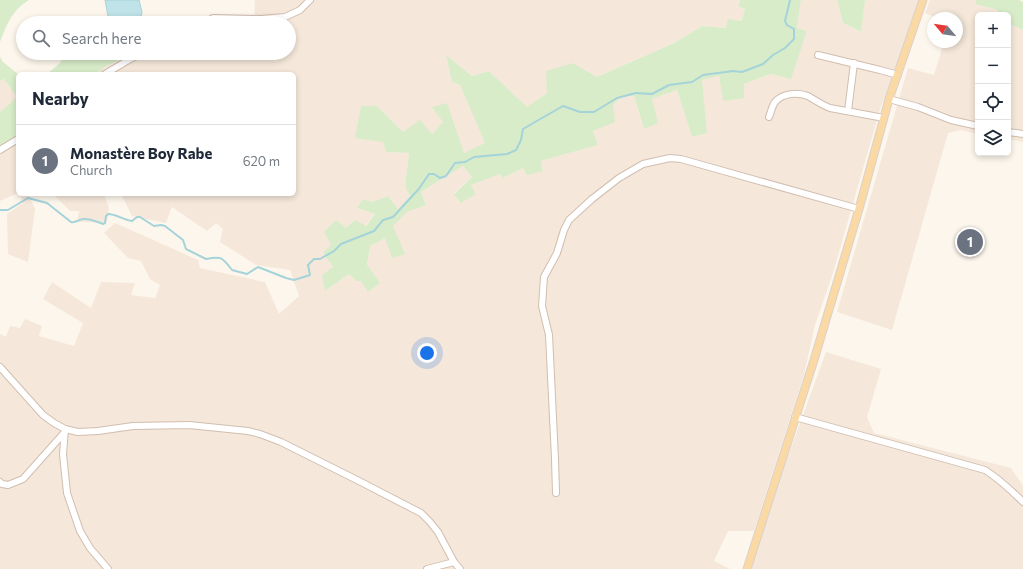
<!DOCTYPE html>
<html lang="en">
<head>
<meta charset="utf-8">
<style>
  :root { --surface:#fff; --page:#f6f6f7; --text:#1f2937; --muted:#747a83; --line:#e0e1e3; --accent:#e76f51 }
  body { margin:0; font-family:Commissioner,sans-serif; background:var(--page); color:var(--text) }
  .controls { position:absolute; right:12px; top:12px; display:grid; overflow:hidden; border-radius:6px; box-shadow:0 2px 6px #0003 }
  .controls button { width:36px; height:36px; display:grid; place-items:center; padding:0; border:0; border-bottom:1px solid var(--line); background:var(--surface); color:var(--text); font:20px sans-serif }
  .compass { position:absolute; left:927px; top:12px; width:36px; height:36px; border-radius:50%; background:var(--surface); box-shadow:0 2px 6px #0003; rotate:299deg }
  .you { position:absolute; left:427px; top:353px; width:14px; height:14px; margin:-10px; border:3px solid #fff; border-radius:50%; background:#1a73e8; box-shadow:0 0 0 6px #1a73e833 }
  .badge { display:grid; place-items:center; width:26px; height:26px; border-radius:50%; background:var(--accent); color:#fff; font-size:13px; font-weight:700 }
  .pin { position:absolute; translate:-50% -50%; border:2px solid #fff; box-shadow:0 1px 4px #0006 }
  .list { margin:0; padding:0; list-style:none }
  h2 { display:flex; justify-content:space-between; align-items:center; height:52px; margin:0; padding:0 16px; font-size:17px }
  h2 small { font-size:13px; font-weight:400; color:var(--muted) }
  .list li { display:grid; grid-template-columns:26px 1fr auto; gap:12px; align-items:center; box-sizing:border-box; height:72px; padding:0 16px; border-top:1px solid var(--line) }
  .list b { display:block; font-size:15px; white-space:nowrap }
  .list p { margin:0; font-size:13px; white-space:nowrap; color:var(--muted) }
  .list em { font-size:13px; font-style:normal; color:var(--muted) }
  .icon { flex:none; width:22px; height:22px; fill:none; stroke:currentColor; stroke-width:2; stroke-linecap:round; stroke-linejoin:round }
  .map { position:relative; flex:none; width:1023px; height:569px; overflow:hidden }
  .search { position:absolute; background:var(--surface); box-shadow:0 2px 6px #0003; left:16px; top:16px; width:280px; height:44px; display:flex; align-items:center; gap:10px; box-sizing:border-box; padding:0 14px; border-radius:22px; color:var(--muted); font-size:15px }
  .panel { position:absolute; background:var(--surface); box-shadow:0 2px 6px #0003; left:16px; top:72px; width:280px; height:124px; border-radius:6px }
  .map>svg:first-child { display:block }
  .residential { fill:#f5e8da }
  .green { fill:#d8ecc9 }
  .water { fill:#bfe3e8; stroke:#a5d3da }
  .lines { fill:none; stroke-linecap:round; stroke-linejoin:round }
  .stream { stroke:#a5d3da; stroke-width:2 }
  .minor-casing { stroke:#d1beb0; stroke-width:8 }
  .major-casing { stroke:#dad1cd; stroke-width:9 }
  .minor { stroke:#fff; stroke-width:6 }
  .major { stroke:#fbd9a5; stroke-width:7 }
</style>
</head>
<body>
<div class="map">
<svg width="1023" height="569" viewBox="0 0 1023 569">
  <rect width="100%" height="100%" fill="#fdf6ec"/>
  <g class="residential">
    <polygon points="255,0 740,0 738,6 745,9 741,21 726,28 702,26 674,43 597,77 573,63 547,93 527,107 489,71 472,76 446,55 452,82 460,85 486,143 464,153 443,122 432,134 403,132 377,106 383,142 386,152 409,153 405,187 410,196 398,209 388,196 373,202 363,199 357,208 375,214 365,226 331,244 323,253 333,267 325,291 349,274 356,281 367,265 370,246 385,238 404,254 392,226 406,212 426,205 421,192 463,166 472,177 454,193 476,194 471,185 500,174 503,178 523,168 543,171 541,161 598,145 593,130 613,105 621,97 634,96 644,129 652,99 677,90 692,137 707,133 701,80 719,76 723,100 744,84 771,74 791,78 807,31 797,28 801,0 837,0 843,23 860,32 865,0 919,0 897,68 881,106 833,273 815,325 804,375 754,531 728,531 714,561 730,569 0,569 0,334 6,337 10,326 20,328 25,319 42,326 39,336 74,346 83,323 43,299 52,282 91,308 101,282 135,283 131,295 155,298 160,285 150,279 141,261 128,258 104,233 115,223 198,260 200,268 265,282 279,314 299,296 290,270 256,265 220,242 223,229 216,223 207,231 172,207 166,223 132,216 121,194 294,194 294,74 95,74 106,66 137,53 289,53 289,23 254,23"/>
    <polygon points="930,0 976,0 975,4 998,10 996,15 978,15 978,134 961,130 948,133 892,330 837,312 908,68 934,75 944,42 957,42 957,18 936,18 925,13"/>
    <polygon points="1008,23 1023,30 1023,142 1008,139"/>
    <polygon points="4,79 17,97 0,112 0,81"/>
    <polygon points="18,138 18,193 0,201 0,149"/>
    <polygon points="20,194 28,194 35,209 28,262 8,254 7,214 23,203"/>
    <polygon points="53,194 104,194 109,208 107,222 77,222 79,211 70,211"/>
    <polygon points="826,352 881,369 867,417 874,433 1011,468 1023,486 1023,569 751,569 782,472"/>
  </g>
  <g class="green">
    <path d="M0 0H29C12 10 7 24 0 42Z"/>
    <polygon points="740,0 801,0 797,28 807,31 791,79 771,74 744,84 744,98 723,101 719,76 702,80 707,133 692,137 677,90 652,99 658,123 644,129 634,96 621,97 613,105 615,122 593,131 598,145 541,161 543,171 527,175 523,168 503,178 500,174 471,185 476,194 461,203 454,194 472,177 463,166 421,192 426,205 407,212 393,226 405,254 392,258 385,238 370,246 367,265 380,283 368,292 361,281 356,281 349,274 325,291 322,275 333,267 323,253 331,244 324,232 336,220 346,228 355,220 366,226 375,214 357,208 363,199 373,202 388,196 398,209 410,196 405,187 409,153 386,152 383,142 355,138 361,106 377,106 403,132 420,120 432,134 443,122 432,107 447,103 464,153 485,143 460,85 452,82 446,55 472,76 489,71 527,107 547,93 546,71 573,63 597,77 674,43 702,26 726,28 728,19 741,21 745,9 738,6"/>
    <polygon points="837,0 865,0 861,32 843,23"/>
    <polygon points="976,0 1019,0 1023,2 1023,30 1008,23 1008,15 996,15 998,10 975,4"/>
    <polygon points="67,53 129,53 131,55 106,66 95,74 47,74 60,63"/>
    <polygon points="0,57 3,62 18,74 18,138 0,149 0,112 17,97 4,79 0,81"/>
  </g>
  <polygon class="water" points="105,0 139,0 142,12 140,22 139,23 113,23 108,16"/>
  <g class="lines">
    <path class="stream" d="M0 210H8L28 198 47 203 71 222C76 223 78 220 83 219 90 218 97 222 103 224L105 223 106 216 108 214C116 214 124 220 132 221L137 217H140L154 226 161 225 165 226 183 240 186 249 206 259C222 256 222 257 232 270L247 274 258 267 286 278 294 280 310 275 308 265 314 259H320L334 251 341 244 374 231 383 220 393 217 415 193 418 190 429 174H434L440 178 446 176 455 163 465 162 474 157 507 154 516 150 521 140 523 129 563 106 580 112H594L617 98 636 93 652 94 669 85 692 82 703 75 733 71 742 72 763 64 773 55 785 48 794 39V29L787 25 785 21 790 0"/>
    <g class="minor-casing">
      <g id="minor">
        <polyline points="205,23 213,18 261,19 285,17 300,10 310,0"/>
        <polyline points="818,55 880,70 898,75"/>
        <polyline points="105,74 132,58 145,53"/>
        <polyline points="889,99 918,107 951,120 978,126"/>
        <polyline points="848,111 854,63"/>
        <path d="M769 117C771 112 772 106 775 102 783 93 797 92 808 96 815 100 822 105 830 108L884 118"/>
        <polyline points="1008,132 1023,134"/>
        <polyline points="0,150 18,139"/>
        <polyline points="0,367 43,415 54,423 65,429 78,432 98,431 133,426 189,425 248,431 260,434 281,442 359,481 421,513 430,522 438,532 454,562 460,569"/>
        <path d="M795 417 985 470C999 479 1011 490 1023 502"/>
        <polyline points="65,429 63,454 67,493 80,531 90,548 108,569"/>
        <polyline points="0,482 2,484 8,485 23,479 64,433"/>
        <polyline points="556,493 555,459 549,335 542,306 544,277 557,253 564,230 569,220 592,199 619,178 643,164 670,158 681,159 859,209"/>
        <polyline points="427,569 454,562"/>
      </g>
    </g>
    <g class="major-casing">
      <polyline id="major" points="747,569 814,360 859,209 889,99 923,0"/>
    </g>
    <use href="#minor" class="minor"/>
    <use href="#major" class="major"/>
  </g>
</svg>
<div class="controls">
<button>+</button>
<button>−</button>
<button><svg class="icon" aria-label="locate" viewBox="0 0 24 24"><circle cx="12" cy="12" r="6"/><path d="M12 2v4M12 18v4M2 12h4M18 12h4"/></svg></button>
<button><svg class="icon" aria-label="layers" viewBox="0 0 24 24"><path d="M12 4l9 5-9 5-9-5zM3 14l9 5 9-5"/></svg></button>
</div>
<svg class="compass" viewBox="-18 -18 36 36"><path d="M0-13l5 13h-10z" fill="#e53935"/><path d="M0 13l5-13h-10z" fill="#747a83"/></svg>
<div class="you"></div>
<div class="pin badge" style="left:970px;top:242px;background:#6b7280">1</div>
<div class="search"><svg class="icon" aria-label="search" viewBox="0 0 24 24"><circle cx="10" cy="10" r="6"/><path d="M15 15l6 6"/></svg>Search here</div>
<section class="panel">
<h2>Nearby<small></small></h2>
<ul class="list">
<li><span class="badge" style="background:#6b7280">1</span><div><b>Monastère Boy Rabe</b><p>Church</p></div><em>620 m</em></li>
</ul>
</section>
</div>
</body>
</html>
